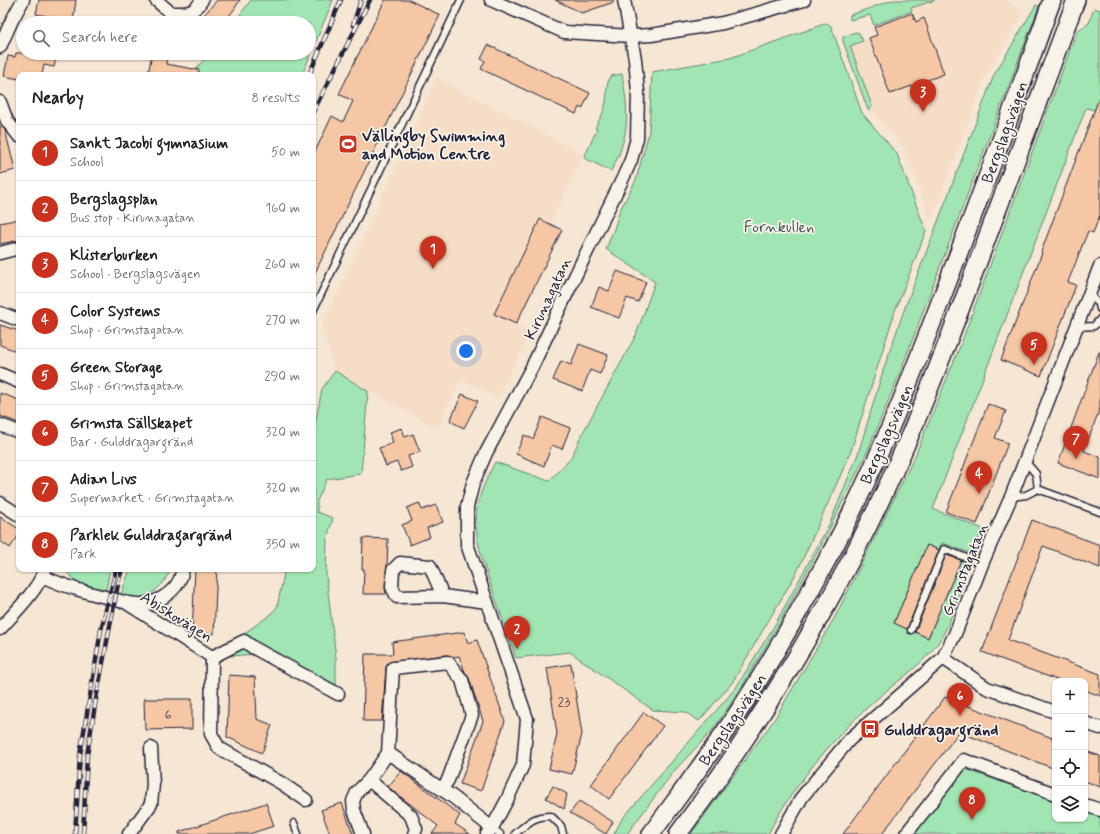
<!DOCTYPE html>
<html lang="en">
<head>
<meta charset="utf-8">
<style>
  :root { --surface:#fff; --page:#f2f2f2; --text:#222; --muted:#767676; --line:#e0e0e0; --accent:#c8321e }
  body { margin:0; font-family:Mynerve,sans-serif; background:var(--page); color:var(--text) }
  .controls { position:absolute; right:12px; bottom:12px; display:grid; overflow:hidden; border-radius:8px; box-shadow:0 1px 3px #0004 }
  .controls button { width:36px; height:36px; display:grid; place-items:center; padding:0; border:0; border-bottom:1px solid var(--line); background:var(--surface); color:var(--text); font:20px sans-serif }
  .you { position:absolute; left:466px; top:351px; width:14px; height:14px; margin:-10px; border:3px solid #fff; border-radius:50%; background:#1a73e8; box-shadow:0 0 0 6px #1a73e833 }
  .badge { display:grid; place-items:center; width:26px; height:26px; border-radius:50%; background:var(--accent); color:#fff; font-size:13px; font-weight:700 }
  .pin { position:absolute; translate:-50% -33px; filter:drop-shadow(0 1px 2px #0008) }
  .pin::after { content:''; position:absolute; top:21px; width:14px; height:12px; background:inherit; clip-path:polygon(0 0,100% 0,50% 100%) }
  .list { margin:0; padding:0; list-style:none }
  h2 { display:flex; justify-content:space-between; align-items:center; height:52px; margin:0; padding:0 16px; font-size:17px }
  h2 small { font-size:13px; font-weight:400; color:var(--muted) }
  .list li { display:grid; grid-template-columns:26px 1fr auto; gap:12px; align-items:center; box-sizing:border-box; height:56px; padding:0 16px; border-top:1px solid var(--line) }
  .list b { display:block; font-size:15px; white-space:nowrap }
  .list p { margin:0; font-size:13px; white-space:nowrap; color:var(--muted) }
  .list em { font-size:13px; font-style:normal; color:var(--muted) }
  .icon { flex:none; width:22px; height:22px; fill:none; stroke:currentColor; stroke-width:2; stroke-linecap:round; stroke-linejoin:round }
  .map { position:relative; flex:none; width:1100px; height:834px; overflow:hidden }
  .search { position:absolute; background:var(--surface); box-shadow:0 1px 3px #0004; left:16px; top:16px; width:300px; height:44px; display:flex; align-items:center; gap:10px; box-sizing:border-box; padding:0 14px; border-radius:22px; color:var(--muted); font-size:15px }
  .panel { position:absolute; background:var(--surface); box-shadow:0 1px 3px #0004; left:16px; top:72px; width:300px; height:500px; border-radius:8px }
  .map>svg:first-child { display:block }
  .built { fill:#f6ddc6 }
  .green { fill:#a1e6b2; stroke:#628476 }
  .building { fill:#f5c7a5; stroke:#22223b }
  .lines { fill:none; stroke-linecap:round; stroke-linejoin:round }
  .lane-casing { stroke:#22223b; stroke-width:9 }
  .street-casing { stroke:#22223b; stroke-width:15 }
  .secondary-casing { stroke:#22223b; stroke-width:20 }
  .lane { stroke:#f7f3e8; stroke-width:6 }
  .street { stroke:#f7f3e8; stroke-width:12 }
  .secondary { stroke:#f7f3e8; stroke-width:17 }
  .rail-casing { stroke:#22223b; stroke-width:4.5 }
  .rail { stroke:#f7f3e8; stroke-width:3; stroke-dasharray:9; stroke-linecap:butt }
  .labels { text-anchor:middle; stroke-width:3.5; stroke-linejoin:round; paint-order:stroke }
  .number-label { font-size:14px; fill:#574b56 }
  .street-label { font-size:16px; fill:#22223b; stroke:#f7f3e8 }
  .poi-label { font-size:16px; font-weight:bold; fill:#22223b; stroke:#f7f3e8; text-anchor:start }
  .park-label { font-size:16px; fill:#425359; stroke:#f7f3e8 }
</style>
</head>
<body>
<div class="map">
<svg width="1100" height="834" viewBox="0 0 1100 834">
  <rect width="100%" height="100%" fill="#f6e6d4"/>
  <filter id="ink" filterUnits="userSpaceOnUse"><feTurbulence type="fractalNoise" baseFrequency=".025" numOctaves="2"/><feDisplacementMap in="SourceGraphic" scale="8" xChannelSelector="R" yChannelSelector="G"/><feConvolveMatrix kernelMatrix="1 2 1 2 8 2 1 2 1" color-interpolation-filters="sRGB"/></filter>
  <g filter="url(#ink)">
    <g class="built">
      <polygon points="935,0 1007,0 1023,13 986,75 931,220 904,148 876,117 850,46 877,35 874,27 912,13 911,8"/>
      <polygon points="437,78 583,154 550,224 540,219 494,313 531,332 498,397 461,380 437,428 335,371 322,327"/>
    </g>
    <g class="green">
      <polygon points="251,0 333,0 302,75 192,75 194,71 210,53 309,53 309,23 234,23"/>
      <polygon points="893,0 935,0 911,8 912,11 874,25 870,15 850,20 850,15"/>
      <polygon points="1036,5 1039,6 899,375 868,450 826,536 780,622 738,693 711,732 674,771 627,834 614,834 622,819 735,689 773,628 830,523 858,454 883,371 903,313 994,75"/>
      <path d="M1094 8 1100 10V111L1086 108 933 509 983 529 973 554 942 543 938 550 927 545 894 623 928 638 961 560 969 564C961 588 952 623 938 643 919 669 892 684 869 706 830 742 792 787 768 834H691L774 720 835 617 881 525 915 456 959 349 1077 31 1089 23Z"/>
      <path d="M827 23 831 26 862 113 897 154 926 231 895 311 850 454 797 572 732 683 699 721 685 712 653 710 570 652 516 658C508 636 501 614 493 591 485 568 476 545 476 520 476 499 486 480 495 462L549 481 571 458 582 434 636 335 655 282 606 249 614 229 620 210 636 180 649 132 652 72 730 58Z"/>
      <polygon points="855,32 859,33 863,41 850,46 872,106 870,110 868,110 843,41 843,37"/>
      <path d="M622 74C626 97 630 122 622 145 620 154 615 163 611 171L584 158 597 129 595 128C599 120 605 111 606 101 608 91 605 85 611 76Z"/>
      <polygon points="335,371 368,391 361,474 327,479 317,501 317,512 333,518 327,538 326,575 336,658 336,685 334,699 301,676 257,654 229,656 228,645 270,615 277,607 285,569 313,569 313,434 322,389"/>
      <polygon points="63,569 110,569 106,590 77,582"/>
      <path d="M130 569H171C166 580 156 594 143 597 136 599 127 597 120 598Z"/>
      <polygon points="962,768 1055,801 1055,819 1085,819 1085,812 1100,817 1100,834 908,834"/>
    </g>
    <g class="building">
      <polygon points="39,0 76,0 73,21 36,14"/>
      <polygon points="217,0 240,0 233,11 223,23 197,23"/>
      <polygon points="385,0 409,0 440,15 313,277 313,156 332,116 343,122 353,101 339,94"/>
      <polygon points="555,0 613,0 614,2 582,13"/>
      <polygon points="912,13 916,22 924,18 944,74 890,94 869,38 877,35 874,27"/>
      <polygon points="488,45 590,93 582,109 579,107 576,114 481,69 485,61 481,59"/>
      <polygon points="16,53 57,53 54,67 44,65 42,75 19,75 19,79 4,76 8,56 15,57"/>
      <polygon points="152,53 167,55 166,64 199,70 198,75 148,75"/>
      <polygon points="1099,98 1100,99 1100,215 1093,233 1088,231 1068,282 1076,285 1041,376 1001,360 1042,253 1041,252"/>
      <polygon points="2,126 5,130 15,170 0,174 0,127"/>
      <polygon points="19,219 19,240 0,244 0,223"/>
      <polygon points="540,219 562,230 516,324 494,314"/>
      <polygon points="617,271 646,282 638,302 627,298 619,318 591,307 599,287 609,291"/>
      <polygon points="0,325 19,331 19,352 0,345"/>
      <polygon points="579,344 608,355 600,374 590,370 582,391 553,380 561,361 571,365"/>
      <polygon points="1099,352 1100,352 1100,408 1084,451 1100,457 1100,479 1058,463"/>
      <polygon points="0,393 19,400 19,423 0,416"/>
      <polygon points="462,394 478,401 464,428 450,421"/>
      <polygon points="988,404 1006,411 995,438 1008,443 977,524 946,512"/>
      <polygon points="542,417 570,428 562,449 552,445 544,466 516,454 524,435 533,439"/>
      <polygon points="402,428 405,437 413,434 420,452 408,456 412,467 401,471 397,462 386,466 379,448 393,443 390,432"/>
      <polygon points="419,503 422,510 436,505 443,522 427,528 430,537 410,545 402,525 412,521 407,508"/>
      <polygon points="0,517 19,529 19,535 10,548 0,541"/>
      <polygon points="1032,520 1100,545 1100,568 1043,546 1008,640 1100,674 1100,696 1085,690 1085,681 1060,681 982,652"/>
      <polygon points="363,538 388,539 387,566 385,587 386,594 363,594 364,569 362,569"/>
      <polygon points="927,545 939,550 907,629 894,623"/>
      <polygon points="946,555 961,560 928,638 915,632"/>
      <polygon points="195,569 217,569 214,634 192,633"/>
      <polygon points="464,632 468,643 477,640 505,721 481,791 460,784 483,721 469,678 465,672 459,656 453,657 447,655 389,662 386,668 382,721 363,721 365,654 393,654 392,642"/>
      <polygon points="571,664 582,734 572,774 549,769 557,734 547,668"/>
      <polygon points="229,675 255,677 257,719 272,725 262,753 227,737"/>
      <polygon points="945,697 1055,739 1055,769 959,732 882,834 843,834"/>
      <polygon points="144,699 192,699 192,729 145,730"/>
      <polygon points="644,712 663,726 609,799 591,785"/>
      <polygon points="1085,751 1100,756 1100,787 1085,781"/>
      <polygon points="401,771 460,815 455,824 470,834 432,834 438,826 388,787"/>
      <polygon points="553,786 567,794 564,809 546,798"/>
      <polygon points="579,801 613,822 606,834 570,813"/>
      <polygon points="266,803 274,826 249,834 179,834 179,832"/>
      <polygon points="342,803 353,834 330,834 321,810"/>
    </g>
    <g class="lines">
      <g class="lane-casing">
        <g id="lane">
          <polyline points="1089,294 1099,304 1100,309"/>
          <polyline points="313,311 461,0"/>
          <polyline points="1076,327 1094,326 1100,319"/>
          <polyline points="1038,489 1100,512"/>
          <polyline points="1011,497 1026,495 1038,489 1036,474 1025,461"/>
          <polyline points="911,630 944,549 982,564"/>
          <polyline points="294,823 298,834"/>
          <polyline points="492,828 500,834"/>
          <path d="M515 834C528 823 533 816 551 816L561 826 563 834"/>
        </g>
      </g>
      <g class="street-casing">
        <g id="street">
          <path d="M156 0 171 13C186 13 193 15 202 0"/>
          <polyline points="491,0 564,32 631,36 651,35 723,23 804,0"/>
          <polyline points="0,47 12,20 23,0"/>
          <polyline points="0,102 7,121 19,136"/>
          <polyline points="0,253 19,248"/>
          <polyline points="0,313 19,320"/>
          <polyline points="0,374 19,382"/>
          <polyline points="0,425 19,432"/>
          <polyline points="0,503 19,515"/>
          <path d="M42 576C65 587 89 593 113 599 123 602 134 605 144 604 157 603 173 593 179 581 181 577 182 573 183 569"/>
          <polyline points="443,596 430,566 400,563 393,570 392,587 397,597 443,596 487,602"/>
          <polyline points="128,604 212,657"/>
          <path d="M0 629C16 611 36 592 45 570"/>
          <polyline points="943,658 987,688 1055,712"/>
          <polyline points="1085,723 1100,728"/>
          <polyline points="388,753 393,668 448,662 462,680 472,715 448,780 442,789"/>
          <polyline points="369,780 411,816 416,829 414,834"/>
          <polyline points="306,800 281,783 219,748 211,734 212,657 244,641 254,648 338,694"/>
          <polyline points="1085,805 1100,810"/>
          <polyline points="129,834 151,804 153,784 151,748"/>
          <polyline points="363,834 354,810 353,801 357,792 369,780 388,753 453,797 492,828"/>
          <polyline points="487,834 492,828 507,800 523,765 527,719 467,544 467,507 473,483 486,453 532,367 579,268 623,178 631,160 637,138 638,92 635,59 624,0"/>
          <polyline points="781,834 802,797 849,740 943,658 955,634 982,564 1011,497 1100,266"/>
          <polyline points="906,834 964,760 1055,794"/>
        </g>
      </g>
      <g class="secondary-casing">
        <g id="secondary">
          <path d="M651 834C684 789 718 744 748 697 779 648 807 597 834 547 880 460 915 368 950 276 985 184 1019 92 1052 0"/>
          <path d="M678 834C758 727 828 612 885 491 921 414 951 334 981 254 1013 169 1044 85 1076 0"/>
        </g>
      </g>
      <use href="#lane" class="lane"/>
      <use href="#street" class="street"/>
      <use href="#secondary" class="secondary"/>
      <g class="rail-casing">
        <g id="rail">
          <polyline points="353,25 361,0"/>
          <polyline points="309,75 341,0"/>
          <polyline points="313,112 370,0"/>
          <polyline points="75,834 80,755 101,630 116,569"/>
          <polyline points="83,834 87,755 96,699 118,584 122,569"/>
        </g>
      </g>
      <use href="#rail" class="rail"/>
    </g>
  </g>
  <defs>
    <g id="stadium-square" transform="scale(1)"><rect x="-9" y="-9" width="18" height="18" rx="4" fill="#c8321e" stroke="#f7f3e8"/><path d="M0-5a6.5 5 0 1 0 0 10a6.5 5 0 1 0 0-10ZM-3.5-1.8h7v3.6h-7Z" fill="#fff"/></g>
    <g id="bus-square" transform="scale(1)"><rect x="-9" y="-9" width="18" height="18" rx="4" fill="#c8321e" stroke="#f7f3e8"/><path d="M-5-6H5V4H4V6H2V4H-2V6H-4V4H-5ZM-3.5-4V0h7V-4ZM-3.5 1.2v1.5H-2V1.2ZM2 1.2v1.5H3.5V1.2Z" fill="#fff"/></g>
  </defs>
  <g fill-rule="evenodd">
    <use href="#stadium-square" x="348" y="144"/>
    <use href="#bus-square" x="870" y="729"/>
  </g>
  <g class="labels">
    <g class="number-label">
      <text x="564" y="706">23</text>
      <text x="168" y="719">6</text>
    </g>
    <g class="street-label">
      <text transform="translate(1004 132) rotate(-70)" y="6">Bergslagsvägen</text>
      <text transform="translate(547 298) rotate(-65)" y="6">Kirunagatan</text>
      <text transform="translate(886 434) rotate(-66)" y="6">Bergslagsvägen</text>
      <text transform="translate(964 569) rotate(-68)" y="6">Grimstagatan</text>
      <text transform="translate(177 616) rotate(32)" y="6">Abiskovägen</text>
      <text transform="translate(732 719) rotate(-56)" y="6">Bergslagsvägen</text>
    </g>
    <g class="poi-label">
      <text x="362" y="141">Vällingby Swimming<tspan x="362" dy="18">and Motion Centre</tspan></text>
      <text x="884" y="735">Gulddragargränd</text>
    </g>
    <g class="park-label">
      <text x="779" y="232">Fornkullen</text>
    </g>
  </g>
</svg>
<div class="controls">
<button>+</button>
<button>−</button>
<button><svg class="icon" aria-label="locate" viewBox="0 0 24 24"><circle cx="12" cy="12" r="6"/><path d="M12 2v4M12 18v4M2 12h4M18 12h4"/></svg></button>
<button><svg class="icon" aria-label="layers" viewBox="0 0 24 24"><path d="M12 4l9 5-9 5-9-5zM3 14l9 5 9-5"/></svg></button>
</div>
<div class="you"></div>
<div class="pin badge" style="left:433px;top:269px">1</div>
<div class="pin badge" style="left:517px;top:649px">2</div>
<div class="pin badge" style="left:923px;top:112px">3</div>
<div class="pin badge" style="left:979px;top:494px">4</div>
<div class="pin badge" style="left:1034px;top:365px">5</div>
<div class="pin badge" style="left:960px;top:716px">6</div>
<div class="pin badge" style="left:1076px;top:459px">7</div>
<div class="pin badge" style="left:972px;top:820px">8</div>
<div class="search"><svg class="icon" aria-label="search" viewBox="0 0 24 24"><circle cx="10" cy="10" r="6"/><path d="M15 15l6 6"/></svg>Search here</div>
<section class="panel">
<h2>Nearby<small>8 results</small></h2>
<ul class="list">
<li><span class="badge">1</span><div><b>Sankt Jacobi gymnasium</b><p>School</p></div><em>50 m</em></li>
<li><span class="badge">2</span><div><b>Bergslagsplan</b><p>Bus stop · Kirunagatan</p></div><em>160 m</em></li>
<li><span class="badge">3</span><div><b>Klisterburken</b><p>School · Bergslagsvägen</p></div><em>260 m</em></li>
<li><span class="badge">4</span><div><b>Color Systems</b><p>Shop · Grimstagatan</p></div><em>270 m</em></li>
<li><span class="badge">5</span><div><b>Green Storage</b><p>Shop · Grimstagatan</p></div><em>290 m</em></li>
<li><span class="badge">6</span><div><b>Grimsta Sällskapet</b><p>Bar · Gulddragargränd</p></div><em>320 m</em></li>
<li><span class="badge">7</span><div><b>Adian Livs</b><p>Supermarket · Grimstagatan</p></div><em>320 m</em></li>
<li><span class="badge">8</span><div><b>Parklek Gulddragargränd</b><p>Park</p></div><em>350 m</em></li>
</ul>
</section>
</div>
</body>
</html>
